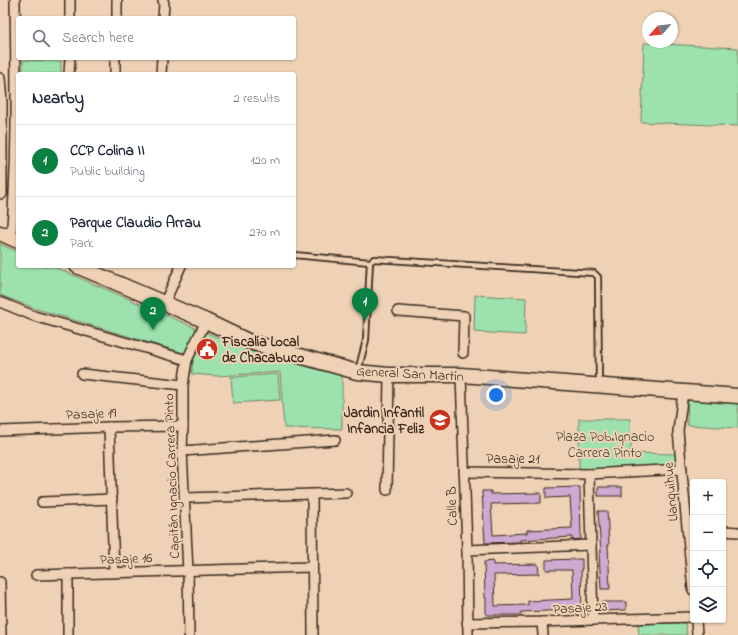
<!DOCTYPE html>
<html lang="en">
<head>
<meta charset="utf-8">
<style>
  :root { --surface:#fff; --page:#f6f6f7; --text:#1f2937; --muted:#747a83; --line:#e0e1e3; --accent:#0b8043 }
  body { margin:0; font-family:"Indie Flower",sans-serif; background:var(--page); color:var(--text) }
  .controls { position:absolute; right:12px; bottom:12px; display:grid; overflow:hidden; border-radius:4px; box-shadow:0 1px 3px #0004 }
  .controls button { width:36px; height:36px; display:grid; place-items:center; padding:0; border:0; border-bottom:1px solid var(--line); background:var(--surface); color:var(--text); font:20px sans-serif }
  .compass { position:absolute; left:642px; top:12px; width:36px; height:36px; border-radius:50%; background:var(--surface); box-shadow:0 1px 3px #0004; rotate:243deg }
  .you { position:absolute; left:496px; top:395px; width:14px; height:14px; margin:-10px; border:3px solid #fff; border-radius:50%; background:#1a73e8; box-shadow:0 0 0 6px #1a73e833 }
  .badge { display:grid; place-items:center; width:26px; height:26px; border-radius:50%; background:var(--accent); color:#fff; font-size:13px; font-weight:700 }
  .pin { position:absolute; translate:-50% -33px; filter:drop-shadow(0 1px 2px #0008) }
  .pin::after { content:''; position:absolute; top:21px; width:14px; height:12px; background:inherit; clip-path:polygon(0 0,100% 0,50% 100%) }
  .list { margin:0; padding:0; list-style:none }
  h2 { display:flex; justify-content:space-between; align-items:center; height:52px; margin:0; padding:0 16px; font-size:17px }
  h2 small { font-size:13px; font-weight:400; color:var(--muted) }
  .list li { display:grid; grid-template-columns:26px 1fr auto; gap:12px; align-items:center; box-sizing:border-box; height:72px; padding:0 16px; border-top:1px solid var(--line) }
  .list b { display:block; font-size:15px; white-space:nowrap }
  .list p { margin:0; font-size:13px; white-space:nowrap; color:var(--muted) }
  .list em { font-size:13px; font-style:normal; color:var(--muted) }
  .icon { flex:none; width:22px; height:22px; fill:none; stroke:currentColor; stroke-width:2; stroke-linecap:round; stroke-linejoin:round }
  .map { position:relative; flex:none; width:738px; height:635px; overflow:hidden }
  .search { position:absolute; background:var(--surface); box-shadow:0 1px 3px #0004; left:16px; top:16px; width:280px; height:44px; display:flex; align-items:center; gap:10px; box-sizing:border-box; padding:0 14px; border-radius:4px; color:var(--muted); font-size:15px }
  .panel { position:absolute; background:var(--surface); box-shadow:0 1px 3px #0004; left:16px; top:72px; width:280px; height:196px; border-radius:4px }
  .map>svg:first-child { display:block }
  .green { fill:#9de2ae; stroke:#6c8666 }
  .building { fill:#ceaad3; stroke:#3b2a1e }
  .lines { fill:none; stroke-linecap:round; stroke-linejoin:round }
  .lane-casing { stroke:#3b2a1e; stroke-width:8 }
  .street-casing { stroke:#3b2a1e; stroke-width:12 }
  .primary-casing { stroke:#3b2a1e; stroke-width:17 }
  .lane { stroke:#efd2b5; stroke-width:4.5 }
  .street { stroke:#efd2b5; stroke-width:9 }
  .primary { stroke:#efd2b5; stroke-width:14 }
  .labels { text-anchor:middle; stroke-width:4; stroke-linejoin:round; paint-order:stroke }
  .poi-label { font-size:14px; font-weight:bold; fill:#3b2a1e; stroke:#efd2b5; text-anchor:start }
  .street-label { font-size:14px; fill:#3b2a1e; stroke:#efd2b5 }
  .park-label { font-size:14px; fill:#4a4634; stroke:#efd2b5 }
</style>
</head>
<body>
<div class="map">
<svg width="738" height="635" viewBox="0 0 738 635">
  <rect width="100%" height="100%" fill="#efd2b5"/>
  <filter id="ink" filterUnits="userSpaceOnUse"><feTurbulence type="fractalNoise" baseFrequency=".025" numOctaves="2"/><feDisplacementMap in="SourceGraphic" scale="8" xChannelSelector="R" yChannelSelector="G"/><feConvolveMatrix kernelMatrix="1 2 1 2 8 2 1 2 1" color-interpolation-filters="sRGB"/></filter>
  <g filter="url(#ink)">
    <g class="green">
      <polygon points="644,43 738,48 738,126 641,122"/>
      <polygon points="23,60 61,61 61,74 23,74"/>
      <polygon points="0,244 18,252 18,266 52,266 249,351 342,376 342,429 284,428 280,372 217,376 192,374 192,366 194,356 37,309 0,295"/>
      <polygon points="475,295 526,298 525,335 474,332"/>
      <polygon points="278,374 280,400 233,403 231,377"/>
      <polygon points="688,400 738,402 738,428 687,425"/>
      <polygon points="579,419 630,419 631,453 677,454 676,468 579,471"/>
      <polygon points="685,623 687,635 639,635 638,624"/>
    </g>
    <g class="building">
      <polygon points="207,341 215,345 208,357 198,353"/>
      <polygon points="580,487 581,539 572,540 572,537 520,540 520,542 485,543 482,491 491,491 491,494 541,493 541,503 491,504 493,535 527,533 527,530 572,528 570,497 546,498 546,488"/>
      <rect x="598" y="487" width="24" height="9"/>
      <polygon points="598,511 607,511 609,545 608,545 610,589 601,589 599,553 601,553"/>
      <polygon points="582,559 582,569 581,569 582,613 573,613 573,610 521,612 521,615 486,615 486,598 485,598 484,562 493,561 493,565 538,564 539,574 494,575 495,606 528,605 528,601 573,599 572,570 546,570 546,560"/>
      <polygon points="601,602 626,602 626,610 602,611"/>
    </g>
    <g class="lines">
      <g class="lane-casing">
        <g id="lane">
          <polyline points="294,255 370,262"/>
          <polyline points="358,371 366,340 370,262 374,259 594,273 598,277 599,385"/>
        </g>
      </g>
      <g class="street-casing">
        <g id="street">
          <polyline points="163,0 164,4 163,18"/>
          <polyline points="70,18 70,0"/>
          <polyline points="117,18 117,0"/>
          <polyline points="69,74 70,58"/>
          <polyline points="115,74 115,58"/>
          <polyline points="161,74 162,58"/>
          <polyline points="0,78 2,102 2,194"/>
          <path d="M11 238C18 159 16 79 15 0"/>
          <polyline points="0,302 34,316 187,360"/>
          <polyline points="164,304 181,266"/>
          <polyline points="398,311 464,316 463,353"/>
          <polyline points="82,374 183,385"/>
          <polyline points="461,375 467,550 468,635"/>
          <polyline points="683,392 678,431 693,590"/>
          <polyline points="109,427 114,573"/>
          <polyline points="0,431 109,427 183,426"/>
          <polyline points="182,451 335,440"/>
          <polyline points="464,472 589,474 682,469"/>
          <polyline points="589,474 593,620"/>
          <polyline points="387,490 389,375"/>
          <polyline points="312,495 313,635"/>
          <polyline points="185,498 346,493"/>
          <polyline points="42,502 112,499"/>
          <polyline points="723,531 738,532"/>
          <polyline points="467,550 591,545"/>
          <polyline points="36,575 312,567"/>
          <polyline points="0,582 1,635"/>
          <polyline points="696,620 697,635"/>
          <polyline points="542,622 543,635"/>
          <polyline points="467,623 542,622 593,620 693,617"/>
          <polyline points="68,635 68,574"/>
          <polyline points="189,635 188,571 182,451 183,426 183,385 187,360 206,321"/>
        </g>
      </g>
      <g class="primary-casing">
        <g id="primary">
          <polyline points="0,233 18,241"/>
          <polyline points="77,266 206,321 250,342 357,372 389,375 461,375 738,396"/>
        </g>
      </g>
      <use href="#lane" class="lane"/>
      <use href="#street" class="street"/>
      <use href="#primary" class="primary"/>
    </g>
  </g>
  <defs>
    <g id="civic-disc" transform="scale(1.15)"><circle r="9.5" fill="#c8321e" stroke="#efd2b5"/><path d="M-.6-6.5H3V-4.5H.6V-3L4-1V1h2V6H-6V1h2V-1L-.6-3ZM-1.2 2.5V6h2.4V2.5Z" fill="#fff"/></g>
    <g id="school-disc" transform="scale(1.15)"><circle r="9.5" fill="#c8321e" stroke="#efd2b5"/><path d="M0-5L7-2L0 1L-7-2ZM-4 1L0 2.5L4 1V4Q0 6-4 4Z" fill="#fff"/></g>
  </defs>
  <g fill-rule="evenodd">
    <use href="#civic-disc" x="207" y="349"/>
    <use href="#school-disc" x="440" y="420"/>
  </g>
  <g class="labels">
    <g class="poi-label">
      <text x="222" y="346">Fiscalía Local<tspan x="222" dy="16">de Chacabuco</tspan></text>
      <text x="424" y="417" text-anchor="end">Jardin Infantil<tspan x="424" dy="16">Infancia Feliz</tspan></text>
    </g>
    <g class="street-label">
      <text transform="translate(410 373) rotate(3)" y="5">General San Martín</text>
      <text transform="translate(91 413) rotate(-2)" y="5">Pasaje 19</text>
      <text x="513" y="463">Pasaje 21</text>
      <text transform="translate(171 476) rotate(-92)" y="5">Capitán Ignacio Carrera Pinto</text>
      <text transform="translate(670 492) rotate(-95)" y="5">Llanquihue</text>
      <text transform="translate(451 506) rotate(-92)" y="5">Calle B</text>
      <text transform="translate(126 558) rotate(-2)" y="5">Pasaje 16</text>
      <text transform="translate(580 607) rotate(-3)" y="5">Pasaje 23</text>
    </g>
    <g class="park-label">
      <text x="605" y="441">Plaza Pob.Ignacio<tspan x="605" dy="16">Carrera Pinto</tspan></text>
    </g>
  </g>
</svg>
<div class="controls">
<button>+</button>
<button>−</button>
<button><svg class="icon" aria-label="locate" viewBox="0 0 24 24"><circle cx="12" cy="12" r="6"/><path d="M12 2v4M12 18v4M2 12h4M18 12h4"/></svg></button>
<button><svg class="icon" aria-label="layers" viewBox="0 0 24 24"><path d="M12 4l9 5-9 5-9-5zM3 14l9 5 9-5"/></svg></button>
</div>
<svg class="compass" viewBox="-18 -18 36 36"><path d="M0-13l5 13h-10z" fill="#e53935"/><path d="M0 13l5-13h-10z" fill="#747a83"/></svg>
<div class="you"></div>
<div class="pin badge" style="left:365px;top:321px">1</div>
<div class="pin badge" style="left:153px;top:330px">2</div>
<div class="search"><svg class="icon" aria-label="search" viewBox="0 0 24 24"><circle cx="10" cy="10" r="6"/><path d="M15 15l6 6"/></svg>Search here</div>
<section class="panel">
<h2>Nearby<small>2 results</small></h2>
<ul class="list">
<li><span class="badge">1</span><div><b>CCP Colina II</b><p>Public building</p></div><em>120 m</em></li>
<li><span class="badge">2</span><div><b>Parque Claudio Arrau</b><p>Park</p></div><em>270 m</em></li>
</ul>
</section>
</div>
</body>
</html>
